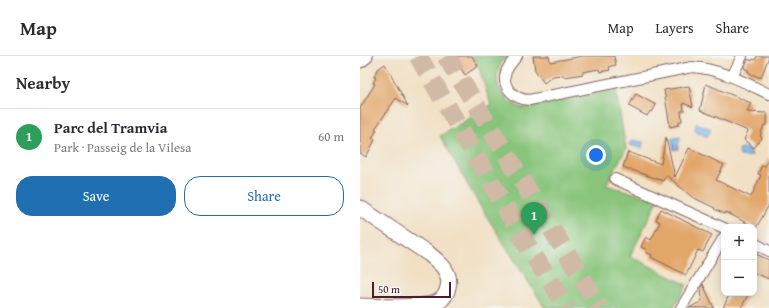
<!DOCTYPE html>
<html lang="en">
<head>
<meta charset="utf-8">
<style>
  :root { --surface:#fff; --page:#f7f7f7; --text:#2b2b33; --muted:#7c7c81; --line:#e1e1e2; --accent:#1f6fb2 }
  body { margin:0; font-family:"Gentium Book Plus",serif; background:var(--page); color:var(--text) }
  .controls { position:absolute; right:12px; bottom:12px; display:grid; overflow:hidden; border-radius:8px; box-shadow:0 2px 10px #0003 }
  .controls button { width:36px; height:36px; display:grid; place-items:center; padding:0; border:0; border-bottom:1px solid var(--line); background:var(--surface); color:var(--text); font:20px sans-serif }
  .scale { position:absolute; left:12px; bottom:10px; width:79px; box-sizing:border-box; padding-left:4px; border:2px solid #4a1f2b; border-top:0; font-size:11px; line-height:14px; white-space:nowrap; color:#4a1f2b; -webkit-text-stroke:3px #f6f6f2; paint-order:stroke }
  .you { position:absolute; left:236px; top:99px; width:14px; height:14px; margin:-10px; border:3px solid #fff; border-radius:50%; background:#1a73e8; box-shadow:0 0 0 6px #1a73e833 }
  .badge { display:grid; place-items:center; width:26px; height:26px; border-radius:50%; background:var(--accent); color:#fff; font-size:13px; font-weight:700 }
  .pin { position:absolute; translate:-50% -33px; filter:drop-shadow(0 1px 2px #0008) }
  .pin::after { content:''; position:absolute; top:21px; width:14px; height:12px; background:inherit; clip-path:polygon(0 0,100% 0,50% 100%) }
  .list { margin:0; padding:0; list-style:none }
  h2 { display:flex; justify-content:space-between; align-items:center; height:52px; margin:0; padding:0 16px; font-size:17px }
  h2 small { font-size:13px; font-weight:400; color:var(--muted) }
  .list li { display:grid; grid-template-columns:26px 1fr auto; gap:12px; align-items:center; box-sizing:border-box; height:56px; padding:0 16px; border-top:1px solid var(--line) }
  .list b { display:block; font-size:15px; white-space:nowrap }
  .list p { margin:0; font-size:13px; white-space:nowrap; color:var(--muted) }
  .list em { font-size:13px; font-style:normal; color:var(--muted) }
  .actions { display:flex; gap:8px; padding:12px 16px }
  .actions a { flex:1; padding:9px 0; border:1px solid var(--accent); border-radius:16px; text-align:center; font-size:14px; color:var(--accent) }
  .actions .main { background:var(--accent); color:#fff }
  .map { position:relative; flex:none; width:409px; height:252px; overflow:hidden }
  header { display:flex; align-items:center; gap:24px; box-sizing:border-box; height:56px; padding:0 20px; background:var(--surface); border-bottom:1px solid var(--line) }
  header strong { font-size:19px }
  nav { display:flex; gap:22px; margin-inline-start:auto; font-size:14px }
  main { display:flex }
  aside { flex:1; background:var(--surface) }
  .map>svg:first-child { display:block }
  .green { fill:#88c47a; stroke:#697252 }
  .water { fill:#81bef4; stroke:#666e90 }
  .building { fill:#e2a669 }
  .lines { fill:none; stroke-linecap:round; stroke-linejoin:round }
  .highway-tunnel { stroke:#d0b9a5; stroke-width:19; stroke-dasharray:19 10; stroke-linecap:butt }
  .street-casing { stroke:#846361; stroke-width:12 }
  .secondary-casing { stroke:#846361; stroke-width:17 }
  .street { stroke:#fff; stroke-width:10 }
  .secondary { stroke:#fff; stroke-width:15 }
</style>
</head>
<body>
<header>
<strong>Map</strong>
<nav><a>Map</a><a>Layers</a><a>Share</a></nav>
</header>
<main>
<aside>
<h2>Nearby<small></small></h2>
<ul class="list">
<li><span class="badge" style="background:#2e9e5b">1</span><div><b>Parc del Tramvia</b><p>Park · Passeig de la Vilesa</p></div><em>60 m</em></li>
</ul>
<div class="actions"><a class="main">Save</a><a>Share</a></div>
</aside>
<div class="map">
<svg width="409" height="252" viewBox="0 0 409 252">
  <rect width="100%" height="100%" fill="#f6f6f2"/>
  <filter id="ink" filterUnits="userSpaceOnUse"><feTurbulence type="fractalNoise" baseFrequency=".025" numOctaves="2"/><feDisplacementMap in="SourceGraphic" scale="8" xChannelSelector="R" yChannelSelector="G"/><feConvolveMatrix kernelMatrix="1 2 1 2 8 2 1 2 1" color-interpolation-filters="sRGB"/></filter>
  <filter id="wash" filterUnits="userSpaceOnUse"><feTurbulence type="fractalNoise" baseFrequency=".012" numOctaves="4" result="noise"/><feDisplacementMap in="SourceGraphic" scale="16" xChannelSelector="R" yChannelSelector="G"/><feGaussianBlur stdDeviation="0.9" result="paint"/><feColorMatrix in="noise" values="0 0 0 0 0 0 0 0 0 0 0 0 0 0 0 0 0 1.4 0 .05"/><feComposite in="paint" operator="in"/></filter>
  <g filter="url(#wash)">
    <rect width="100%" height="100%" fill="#f1e0c4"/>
    <path class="green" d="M112 0H146C129 21 138 43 162 52L256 34 266 93 246 129 298 144 270 200 327 229 313 252H185L117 145 80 80 131 49 118 10Z"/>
    <g class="water">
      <polygon points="336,67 351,73 347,81 335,74"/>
      <path d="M320 81C320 86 317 88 318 93L314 94 312 82Z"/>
      <polygon points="271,84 283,86 282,92 269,89"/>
      <polygon points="381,92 389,94 389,97 392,98 392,100 380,100 379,96"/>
    </g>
    <g id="blocks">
      <g class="building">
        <polygon points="93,0 112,0 118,10 105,19"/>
        <polygon points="173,0 189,0 190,6 223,0 254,0 256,9 249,11 250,14 240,16 239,13 223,16 223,18 212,20 204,21 203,19 193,20 184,27 175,14"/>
        <polygon points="397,0 409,0 401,22 389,17 388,14 384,12 388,3 392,5 393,3 395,4"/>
        <polygon points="25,8 48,50 36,42 15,73 17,74 12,82 15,84 6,101 0,97 0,52 15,28 13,27 16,22 14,21 18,13"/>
        <polygon points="346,28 391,47 387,56 407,57 407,69 404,69 400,80 402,82 394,92 384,84 388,75 340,54"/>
        <polygon points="329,30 333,51 323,47 324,55 321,55 322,65 319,66 319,69 310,71 304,34"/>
        <polygon points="276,38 296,49 292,56 290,55 287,60 269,50"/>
        <polygon points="306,81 315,121 329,92 364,109 356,124 391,141 401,119 398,118 402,109 405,110 409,100 409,149 396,172 366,156 365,158 354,153 355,152 332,141 306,119 303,125 263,111 268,96 301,108"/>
        <polygon points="301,153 352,179 343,196 338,194 326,219 291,201 292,199 286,196 287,194 281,191 286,181 291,184 300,166 296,164"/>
        <polygon points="394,197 409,204 409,223 394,217"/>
        <polygon points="343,228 354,252 329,252 342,245 341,232"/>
        <polygon points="370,237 389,237 381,252 363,252"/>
      </g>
    </g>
  </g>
  <g filter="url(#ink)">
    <use href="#blocks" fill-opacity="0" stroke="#846361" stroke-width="1"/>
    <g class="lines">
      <g class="highway-tunnel">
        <polyline points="58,0 173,199 208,252"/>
        <polyline points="86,0 240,252"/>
      </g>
      <g class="street-casing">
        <g id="street">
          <path d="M157 0C153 5 148 10 146 16 141 31 154 43 169 44L332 11C360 13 384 26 409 38"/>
          <polyline points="372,21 382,0"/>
          <polyline points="255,123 364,172"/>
          <polyline points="394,187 409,195"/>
          <polyline points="321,252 364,181"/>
        </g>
      </g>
      <g class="secondary-casing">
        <g id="secondary">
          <polyline points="0,4 5,0"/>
          <path d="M0 152 69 198C79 206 92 216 88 231 87 237 83 243 78 246 65 252 16 251 0 250"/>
        </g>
      </g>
      <use href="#street" class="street"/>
      <use href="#secondary" class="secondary"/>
    </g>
  </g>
</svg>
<div class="controls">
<button>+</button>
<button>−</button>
</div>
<div class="scale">50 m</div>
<div class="you"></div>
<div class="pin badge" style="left:174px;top:179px;background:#2e9e5b">1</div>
</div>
</main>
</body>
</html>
